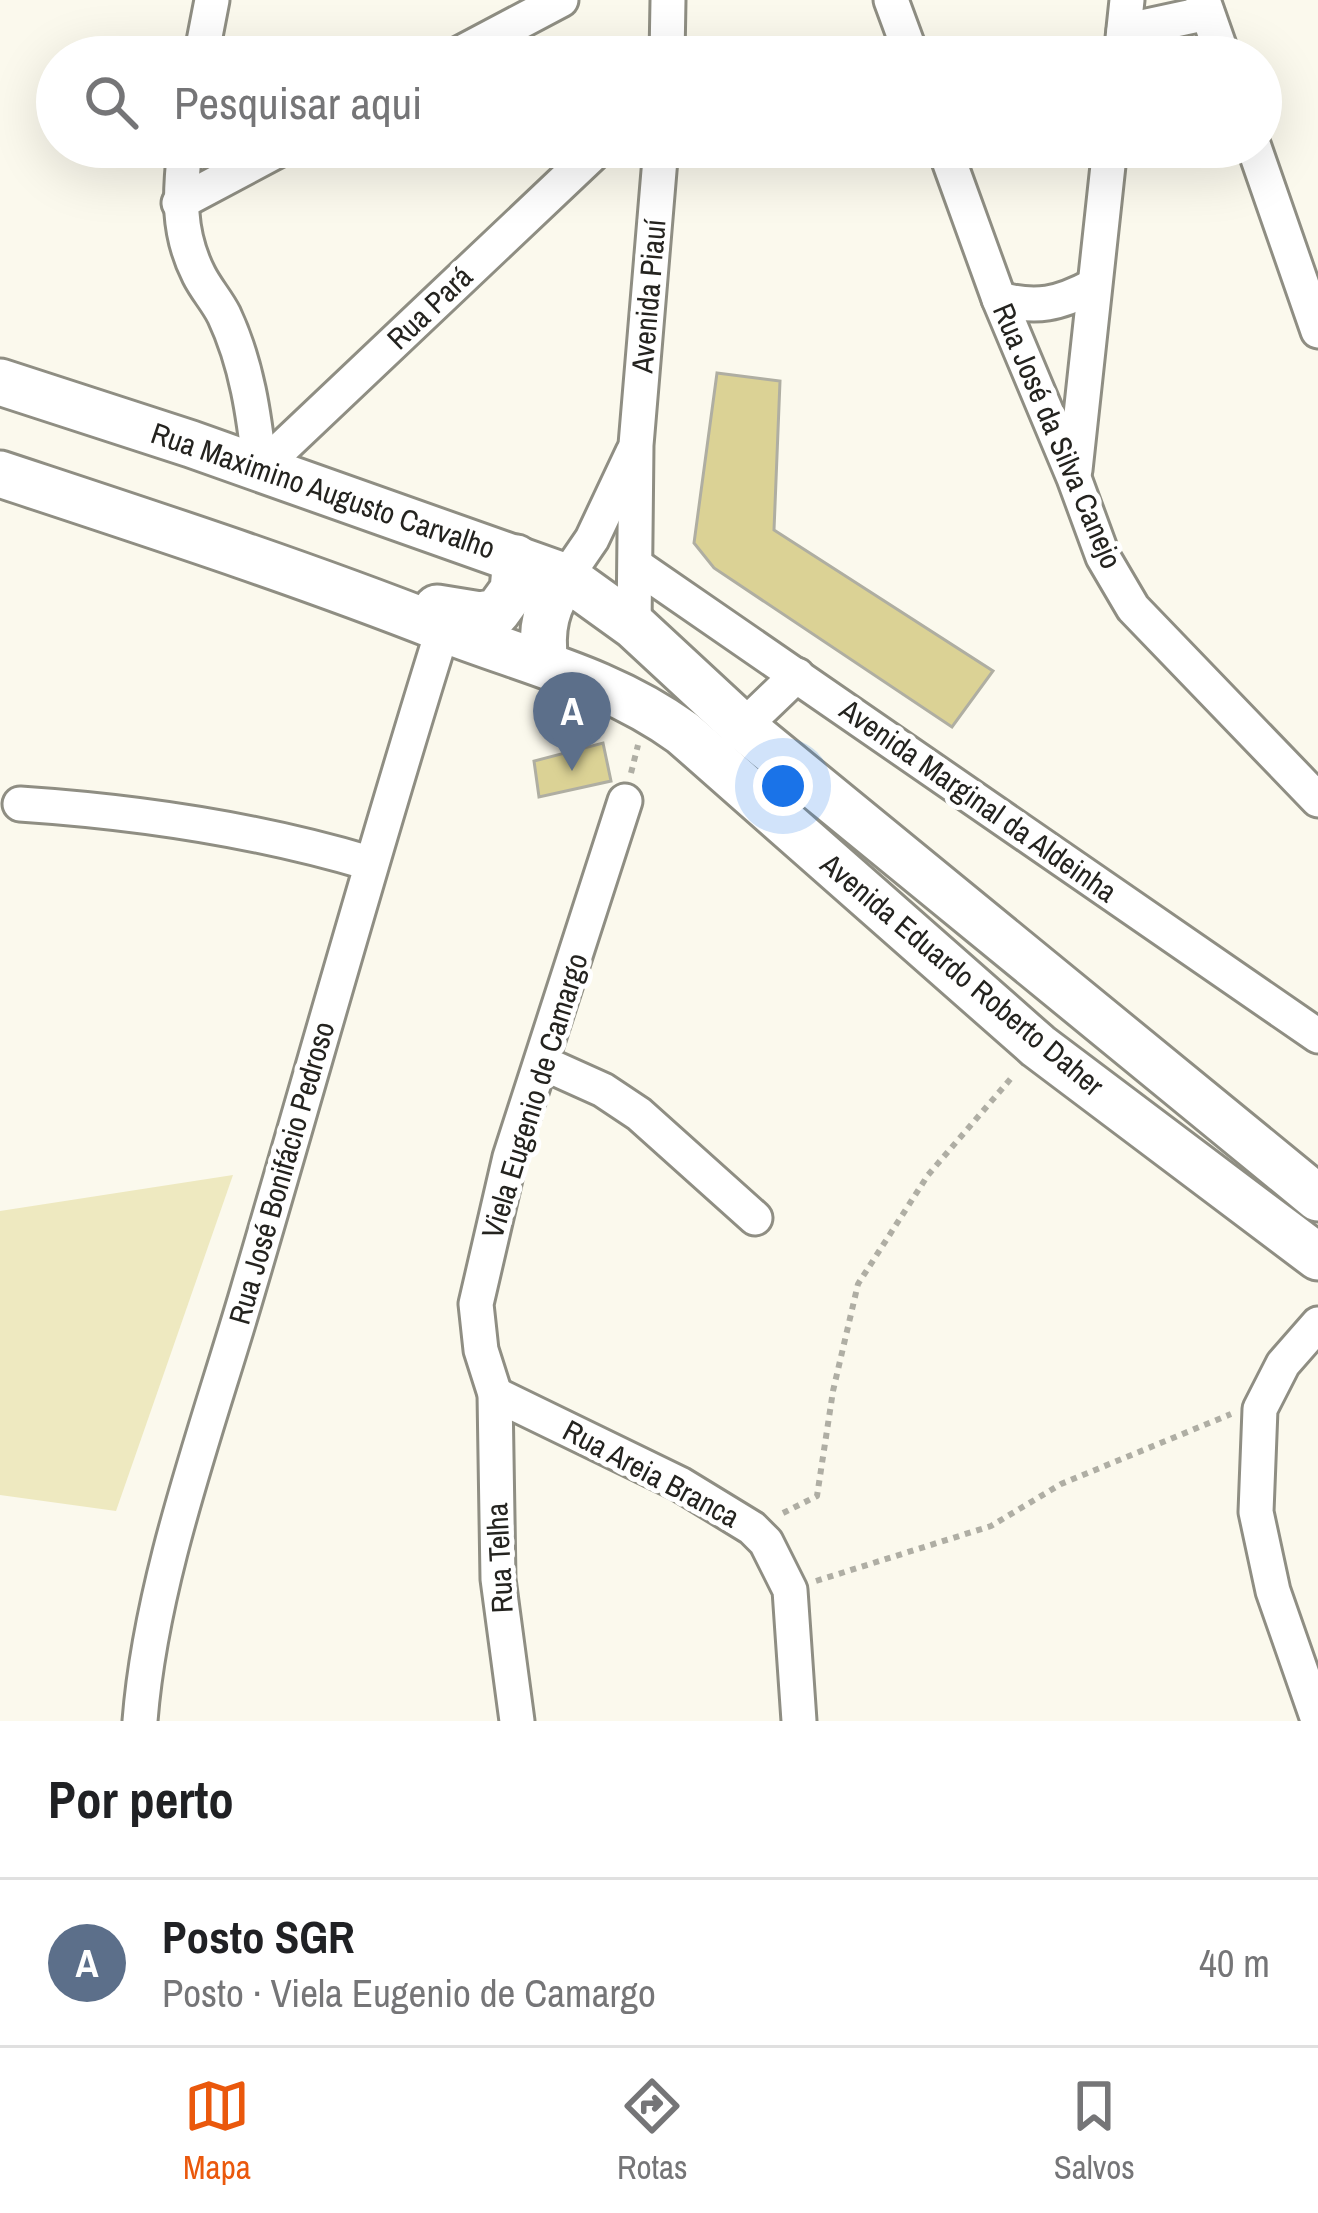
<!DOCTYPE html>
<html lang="pt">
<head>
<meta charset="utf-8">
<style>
  :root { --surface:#fff; --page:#f2f2f2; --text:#202124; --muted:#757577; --line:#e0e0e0; --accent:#ea580c }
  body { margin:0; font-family:"Archivo Narrow",sans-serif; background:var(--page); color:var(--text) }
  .you { position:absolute; left:783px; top:786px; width:42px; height:42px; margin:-30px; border:9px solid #fff; border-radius:50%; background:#1a73e8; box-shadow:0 0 0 18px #1a73e833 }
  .badge { display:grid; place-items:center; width:78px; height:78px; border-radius:50%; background:var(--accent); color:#fff; font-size:39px; font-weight:700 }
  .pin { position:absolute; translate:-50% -99px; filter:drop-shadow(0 3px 6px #0008) }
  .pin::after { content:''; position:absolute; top:63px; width:42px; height:36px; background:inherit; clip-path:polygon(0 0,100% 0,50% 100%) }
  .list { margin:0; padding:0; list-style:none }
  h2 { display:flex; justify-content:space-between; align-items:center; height:156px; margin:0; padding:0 48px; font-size:51px }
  h2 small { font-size:39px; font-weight:400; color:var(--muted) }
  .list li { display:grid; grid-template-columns:78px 1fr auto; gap:36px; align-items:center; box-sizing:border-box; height:168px; padding:0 48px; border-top:3px solid var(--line) }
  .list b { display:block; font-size:45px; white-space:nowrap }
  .list p { margin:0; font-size:39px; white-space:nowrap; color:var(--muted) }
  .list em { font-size:39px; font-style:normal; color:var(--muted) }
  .icon { flex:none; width:66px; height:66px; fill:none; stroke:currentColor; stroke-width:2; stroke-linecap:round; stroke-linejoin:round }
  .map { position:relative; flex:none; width:1318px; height:1721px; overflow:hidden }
  .search { position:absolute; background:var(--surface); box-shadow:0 12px 48px #0002; left:36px; right:36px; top:36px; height:132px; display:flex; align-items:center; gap:30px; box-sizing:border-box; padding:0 42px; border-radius:66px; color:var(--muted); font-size:45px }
  .sheet { height:324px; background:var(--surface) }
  nav { display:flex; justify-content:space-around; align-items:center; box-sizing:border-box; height:168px; border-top:3px solid var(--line); background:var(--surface); font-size:33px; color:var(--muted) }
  nav a { display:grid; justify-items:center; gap:6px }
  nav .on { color:var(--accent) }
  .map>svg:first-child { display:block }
  .green { fill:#eee9c0 }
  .building { fill:#dbd295; stroke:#afaea2; stroke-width:3 }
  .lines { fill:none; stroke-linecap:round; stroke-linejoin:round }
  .street-casing { stroke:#8f8e83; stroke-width:39 }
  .secondary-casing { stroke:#8f8e83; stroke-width:51 }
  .path { stroke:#afaea4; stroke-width:6; stroke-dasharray:6 6; stroke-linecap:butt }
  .street { stroke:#fff; stroke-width:33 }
  .secondary { stroke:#fff; stroke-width:45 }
  .labels { text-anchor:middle; stroke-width:10; stroke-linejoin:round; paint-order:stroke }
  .street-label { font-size:30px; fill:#24231f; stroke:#fff }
</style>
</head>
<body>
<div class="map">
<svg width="1318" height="1721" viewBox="0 0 1318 1721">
  <rect width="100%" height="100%" fill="#fbf9ed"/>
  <polygon class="green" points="233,1175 116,1511 0,1495 0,1211"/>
  <g class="building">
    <polygon points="717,373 780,381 774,530 993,671 952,727 714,568 694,543"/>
    <polygon points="603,743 611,781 539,797 534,761"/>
  </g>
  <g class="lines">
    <g class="street-casing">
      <g id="street">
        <polyline points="891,0 912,57"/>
        <polyline points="1203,0 1223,57"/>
        <polyline points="1124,31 1207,13"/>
        <polyline points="201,57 212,0"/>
        <polyline points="453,57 561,0"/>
        <polyline points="667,57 668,0"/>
        <polyline points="1121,57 1127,0"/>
        <path d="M185 147C180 193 177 232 199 275 206 289 217 301 224 315 247 364 254 415 260 469"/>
        <polyline points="944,147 999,299 1074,478 1103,557 1133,608 1318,800"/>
        <polyline points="1254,147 1318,331"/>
        <polyline points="179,203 284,147"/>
        <path d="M999 299C1037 309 1059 304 1093 286"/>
        <polyline points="260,469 600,147"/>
        <polyline points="1075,470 1110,147"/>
        <polyline points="637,566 1318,1036"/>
        <polyline points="566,577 592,539 633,452"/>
        <polyline points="634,626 636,445 661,147"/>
        <polyline points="743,727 797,675"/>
        <path d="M20 804C139 812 255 829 369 863"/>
        <polyline points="543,1063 603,1090 639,1114 755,1218"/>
        <polyline points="1318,1324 1283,1364 1260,1409 1256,1512 1273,1591 1318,1720"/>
        <polyline points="495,1394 680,1484 752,1528 766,1542 790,1590 799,1721"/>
        <path d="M140 1721C151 1579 208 1427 248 1290 313 1070 374 848 443 629"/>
        <polyline points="517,1721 498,1579 495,1394 481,1350 476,1304 510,1157 625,801"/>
      </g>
    </g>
    <g class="secondary-casing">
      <g id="secondary">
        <polyline points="0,382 191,444 566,577 634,626 743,727 1318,1198"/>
        <path d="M0 474C148 523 296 571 441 628 525 661 609 679 683 733L1038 1046 1318 1257"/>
        <polyline points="437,608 480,615 497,612 513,590 516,558"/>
        <path d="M545 663C540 629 546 604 566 577"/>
      </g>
    </g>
    <g class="path">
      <polyline points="631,773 638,745"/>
      <polyline points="783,1513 817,1496 833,1391 858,1284 928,1175 1013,1076"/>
      <polyline points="816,1581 991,1526 1061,1484 1231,1414"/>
    </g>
    <use href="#street" class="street"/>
    <use href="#secondary" class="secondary"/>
  </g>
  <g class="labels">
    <g class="street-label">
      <text transform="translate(649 296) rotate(-85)" y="10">Avenida Piauí</text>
      <text transform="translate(430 308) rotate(-44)" y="10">Rua Pará</text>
      <text transform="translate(1057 436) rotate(67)" y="10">Rua José da Silva Canejo</text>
      <text transform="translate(323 491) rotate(19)" y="10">Rua Maximino Augusto Carvalho</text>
      <text transform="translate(978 801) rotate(35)" y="10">Avenida Marginal da Aldeinha</text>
      <text transform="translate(962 975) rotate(40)" y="10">Avenida Eduardo Roberto Daher</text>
      <text transform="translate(535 1096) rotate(-73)" y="10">Viela Eugenio de Camargo</text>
      <text transform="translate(282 1173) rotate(-74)" y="10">Rua José Bonifácio Pedroso</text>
      <text transform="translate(651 1474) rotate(28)" y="10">Rua Areia Branca</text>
      <text transform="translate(500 1558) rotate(-93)" y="10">Rua Telha</text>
    </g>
  </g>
</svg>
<div class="you"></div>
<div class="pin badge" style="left:572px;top:771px;background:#5c6f8a">A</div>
<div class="search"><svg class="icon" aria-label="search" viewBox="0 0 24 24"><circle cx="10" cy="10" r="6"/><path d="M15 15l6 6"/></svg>Pesquisar aqui</div>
</div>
<section class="sheet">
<h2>Por perto<small></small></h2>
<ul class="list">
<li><span class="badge" style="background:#5c6f8a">A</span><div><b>Posto SGR</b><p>Posto · Viela Eugenio de Camargo</p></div><em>40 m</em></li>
</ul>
</section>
<nav>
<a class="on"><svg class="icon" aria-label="map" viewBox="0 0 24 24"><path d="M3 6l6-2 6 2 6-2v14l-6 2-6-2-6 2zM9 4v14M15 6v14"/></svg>Mapa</a>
<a><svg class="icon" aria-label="directions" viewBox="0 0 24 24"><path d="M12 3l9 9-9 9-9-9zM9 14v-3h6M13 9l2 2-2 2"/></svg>Rotas</a>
<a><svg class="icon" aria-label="saved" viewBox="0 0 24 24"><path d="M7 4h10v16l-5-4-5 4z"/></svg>Salvos</a>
</nav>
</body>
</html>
